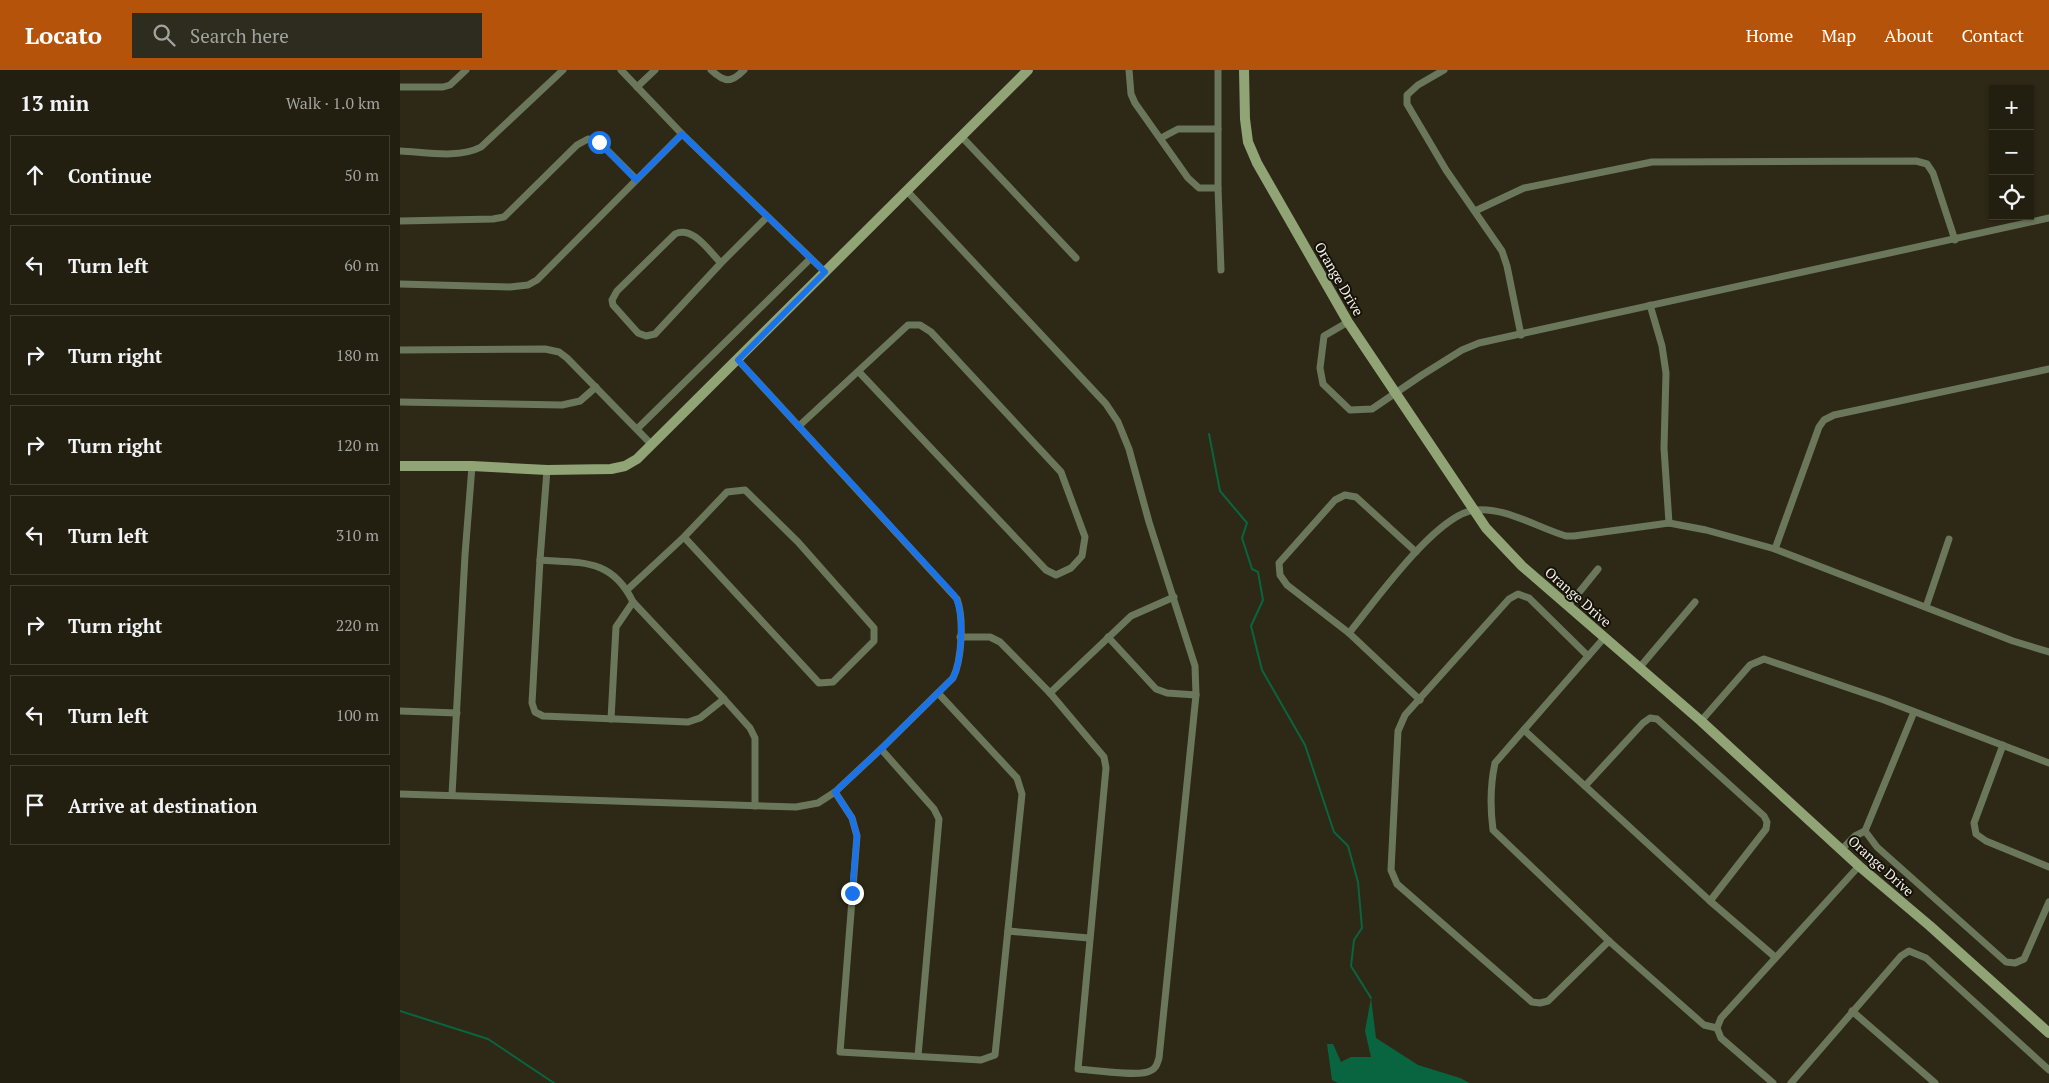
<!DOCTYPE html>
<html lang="en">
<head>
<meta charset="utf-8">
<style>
  :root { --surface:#221f10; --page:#2e2c1e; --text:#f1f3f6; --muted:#a2a29f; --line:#3f3d30; --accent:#b45309 }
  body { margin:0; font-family:"PT Serif",serif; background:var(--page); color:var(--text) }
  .controls { position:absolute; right:15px; top:15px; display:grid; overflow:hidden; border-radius:0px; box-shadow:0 1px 4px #0004 }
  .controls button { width:45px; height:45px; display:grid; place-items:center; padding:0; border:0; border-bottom:1px solid var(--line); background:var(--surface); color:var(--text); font:25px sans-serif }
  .stop { position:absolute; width:15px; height:15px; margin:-11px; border:4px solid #1a73e8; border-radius:50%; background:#fff }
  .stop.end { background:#1a73e8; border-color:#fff; box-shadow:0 1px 5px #0008 }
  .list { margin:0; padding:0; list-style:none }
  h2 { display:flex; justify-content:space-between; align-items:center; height:65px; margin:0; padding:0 20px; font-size:21px }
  h2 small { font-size:16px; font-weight:400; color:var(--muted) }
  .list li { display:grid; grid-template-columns:32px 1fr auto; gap:15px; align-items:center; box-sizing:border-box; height:80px; margin:0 10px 10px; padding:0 10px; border:1px solid var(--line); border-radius:0px }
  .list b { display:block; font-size:19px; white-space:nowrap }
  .list em { font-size:16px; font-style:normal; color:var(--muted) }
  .icon { flex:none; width:28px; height:28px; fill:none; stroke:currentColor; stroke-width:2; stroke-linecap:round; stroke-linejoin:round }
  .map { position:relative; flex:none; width:1649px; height:1013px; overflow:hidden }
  header { display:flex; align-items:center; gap:30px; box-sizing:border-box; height:70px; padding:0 25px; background:var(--accent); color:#fff }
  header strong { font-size:24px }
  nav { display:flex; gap:28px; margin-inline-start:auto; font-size:18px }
  .search { width:350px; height:45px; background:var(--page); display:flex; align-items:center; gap:12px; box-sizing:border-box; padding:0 18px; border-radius:0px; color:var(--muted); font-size:19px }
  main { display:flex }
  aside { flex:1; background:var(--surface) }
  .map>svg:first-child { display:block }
  .water { fill:#09653f }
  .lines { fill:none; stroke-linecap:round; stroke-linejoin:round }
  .stream { stroke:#09653f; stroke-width:2 }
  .street { stroke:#6b775a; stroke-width:7 }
  .secondary { stroke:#91a475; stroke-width:10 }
  .route { stroke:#1a73e8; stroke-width:6 }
  .labels { text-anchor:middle; stroke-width:4; stroke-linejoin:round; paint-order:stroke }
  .street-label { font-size:14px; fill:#f6f2e7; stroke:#14120a }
</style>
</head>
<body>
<header>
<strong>Locato</strong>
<div class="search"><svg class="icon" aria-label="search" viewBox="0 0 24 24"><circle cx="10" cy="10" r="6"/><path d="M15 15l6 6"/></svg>Search here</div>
<nav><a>Home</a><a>Map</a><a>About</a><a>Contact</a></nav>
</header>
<main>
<aside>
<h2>13 min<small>Walk · 1.0 km</small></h2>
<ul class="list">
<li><svg class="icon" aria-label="ahead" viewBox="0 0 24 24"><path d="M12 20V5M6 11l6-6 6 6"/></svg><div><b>Continue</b></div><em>50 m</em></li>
<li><svg class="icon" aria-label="left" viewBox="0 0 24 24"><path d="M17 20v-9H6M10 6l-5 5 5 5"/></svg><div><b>Turn left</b></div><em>60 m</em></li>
<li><svg class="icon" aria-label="right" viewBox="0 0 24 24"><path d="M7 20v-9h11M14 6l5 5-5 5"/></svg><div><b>Turn right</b></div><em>180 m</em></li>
<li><svg class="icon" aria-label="right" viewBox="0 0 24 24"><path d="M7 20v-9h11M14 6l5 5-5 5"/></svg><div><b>Turn right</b></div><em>120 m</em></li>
<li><svg class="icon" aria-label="left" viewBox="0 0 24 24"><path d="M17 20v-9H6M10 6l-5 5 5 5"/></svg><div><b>Turn left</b></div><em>310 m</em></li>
<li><svg class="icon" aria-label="right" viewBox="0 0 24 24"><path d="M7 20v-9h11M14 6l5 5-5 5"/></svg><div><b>Turn right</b></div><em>220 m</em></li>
<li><svg class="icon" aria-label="left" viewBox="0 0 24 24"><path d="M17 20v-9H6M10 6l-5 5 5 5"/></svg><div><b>Turn left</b></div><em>100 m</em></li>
<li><svg class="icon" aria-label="arrive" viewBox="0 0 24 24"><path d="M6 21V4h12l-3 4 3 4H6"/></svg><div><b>Arrive at destination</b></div></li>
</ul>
</aside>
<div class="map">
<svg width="1649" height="1013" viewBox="0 0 1649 1013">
  <rect width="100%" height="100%" fill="#2e2916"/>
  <polygon class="water" points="971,928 976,968 1018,995 1060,1008 1070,1013 938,1013 932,1010 927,974 933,974 941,992 951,987 971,987 965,961"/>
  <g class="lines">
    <g class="stream">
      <polyline points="809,364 820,421 847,453 842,468 852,499 858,502 863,530 851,556 862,600 905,675 934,762 948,776 958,812 962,858 954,870 951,896 971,928"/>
      <polyline points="0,941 88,969 154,1013"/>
    </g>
    <g class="street">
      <polyline points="221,0 282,64 425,202"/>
      <path d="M311 0C325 13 331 13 344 0"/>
      <polyline points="729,0 731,24 735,33 788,108 799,118 818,118"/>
      <polyline points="818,0 818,118 821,200"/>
      <polyline points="1044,0 1018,15 1007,25 1007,34 1046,100 1102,181 1107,196 1121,265"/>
      <polyline points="0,17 43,17 50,15 66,0"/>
      <polyline points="237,17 255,0"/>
      <polyline points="561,66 676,188"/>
      <polyline points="761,68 778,59 818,59"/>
      <path d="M0 81C25 82 58 89 81 77L163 0"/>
      <path d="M507 121 706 334 718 352 729 379 749 452 795 596 796 625 759 988C757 994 756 999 750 1001 740 1007 692 1000 678 999L706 698 704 687 650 623 600 572 590 567H560"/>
      <polyline points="1075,141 1124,118 1252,92 1516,91 1527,94 1533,103 1555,170"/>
      <polyline points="0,151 93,149 104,147 177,75 188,69 199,72 236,109"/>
      <path d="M321 193C309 181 292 155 275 164L217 221 212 230 213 235 238 263 246 266 255 264 321 193 367 147"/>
      <polyline points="0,214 110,217 128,215 137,210 282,64"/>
      <polyline points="1250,235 1262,276 1266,303 1264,378 1269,453"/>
      <polyline points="948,252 924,266 920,298 923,314 950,340 972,339 1022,305 1062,280 1079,273 1649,148"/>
      <polyline points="0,280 145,279 159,282 167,288 252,375"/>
      <polyline points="0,332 162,335 180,331 196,317"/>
      <polyline points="399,356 508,255 520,255 531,262 661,402 685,467 682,486 671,498 656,505 646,500 459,302"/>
      <polyline points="238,358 410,189"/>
      <polyline points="147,400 140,490 132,633 135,642 143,646 288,652 300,648 324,629"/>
      <polyline points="1375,479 1419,357 1424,350 1434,345 1649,299"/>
      <polyline points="1016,482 956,427 945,425 935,430 879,493 880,505 887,515 949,563 1020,630"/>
      <path d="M140 490C181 493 212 488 233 532L324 629 350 658 355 668V736"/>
      <polyline points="227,520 284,467 327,422 345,420 398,472 474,558 474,571 433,612 419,613 284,467"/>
      <polyline points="1168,536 1198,499"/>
      <polyline points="1526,537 1549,469"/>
      <path d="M949 563C974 533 1036 444 1075 440 1106 437 1136 457 1166 466H1174L1269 453 1306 460 1375 479 1613 571 1649 582"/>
      <polyline points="708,567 756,619 767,623 796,625"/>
      <path d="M1204 568 1095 693C1090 716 1090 737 1093 760L1209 871 1304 955 1317 958"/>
      <polyline points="1188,586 1129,528 1118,524 1109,529 1005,645 998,661 991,800 997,814 1132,932 1140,933 1148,931 1209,871"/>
      <polyline points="1240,597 1295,532"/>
      <polyline points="650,623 731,546 774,527"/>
      <polyline points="0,641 57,643"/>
      <polyline points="1514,642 1465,761 1477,777 1606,892 1615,893 1624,889 1649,832"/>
      <polyline points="211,649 216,557 233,532"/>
      <polyline points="1301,651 1350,595 1364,589 1484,630 1649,693"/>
      <polyline points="1124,660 1310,831 1375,887"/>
      <polyline points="1603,675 1574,753 1576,764 1586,771 1649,797"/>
      <polyline points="481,679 534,739 539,749 518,986"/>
      <polyline points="1185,716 1243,653 1250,648 1257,649 1364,746 1367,752 1366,759 1310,831"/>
      <polyline points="435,722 452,748 457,766 440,982 581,990 595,985 622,724 617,708 538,623"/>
      <path d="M0 724 396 737 418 733 435 722 481 679 553 608C562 590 564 548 557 529L338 290"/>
      <polyline points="52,725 65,485 72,396"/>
      <polyline points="1442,779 1455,766 1465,761"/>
      <polyline points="608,861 689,868"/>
      <polyline points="1452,941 1535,1013"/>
      <polyline points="1373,1013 1321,968 1317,958 1321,948 1459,796"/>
      <polyline points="1391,1013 1501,886 1509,881 1526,888 1649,1000"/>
    </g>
    <g class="secondary">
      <polyline points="844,0 845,49 848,72 857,93 948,252 1086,458 1122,496 1301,651 1459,796 1530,856 1649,963"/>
      <polyline points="0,396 72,396 147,400 211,399 225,396 237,389 628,0"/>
    </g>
  </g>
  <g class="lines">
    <path class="route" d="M199 72 236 110 282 64 425 202 338 290 554 525C565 541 562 590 553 608L481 679 435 722 452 748 457 766 452 823"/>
  </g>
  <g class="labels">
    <g class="street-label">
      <text transform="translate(939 209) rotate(60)" y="5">Orange Drive</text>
      <text transform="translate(1178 527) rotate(41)" y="5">Orange Drive</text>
      <text transform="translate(1481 796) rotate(42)" y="5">Orange Drive</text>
    </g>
  </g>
</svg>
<div class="controls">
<button>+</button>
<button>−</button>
<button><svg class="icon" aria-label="locate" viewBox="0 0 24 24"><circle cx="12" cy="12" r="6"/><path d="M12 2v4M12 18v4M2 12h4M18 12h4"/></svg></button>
</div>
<div class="stop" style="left:199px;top:72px"></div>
<div class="stop end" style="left:452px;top:823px"></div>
</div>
</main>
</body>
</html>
